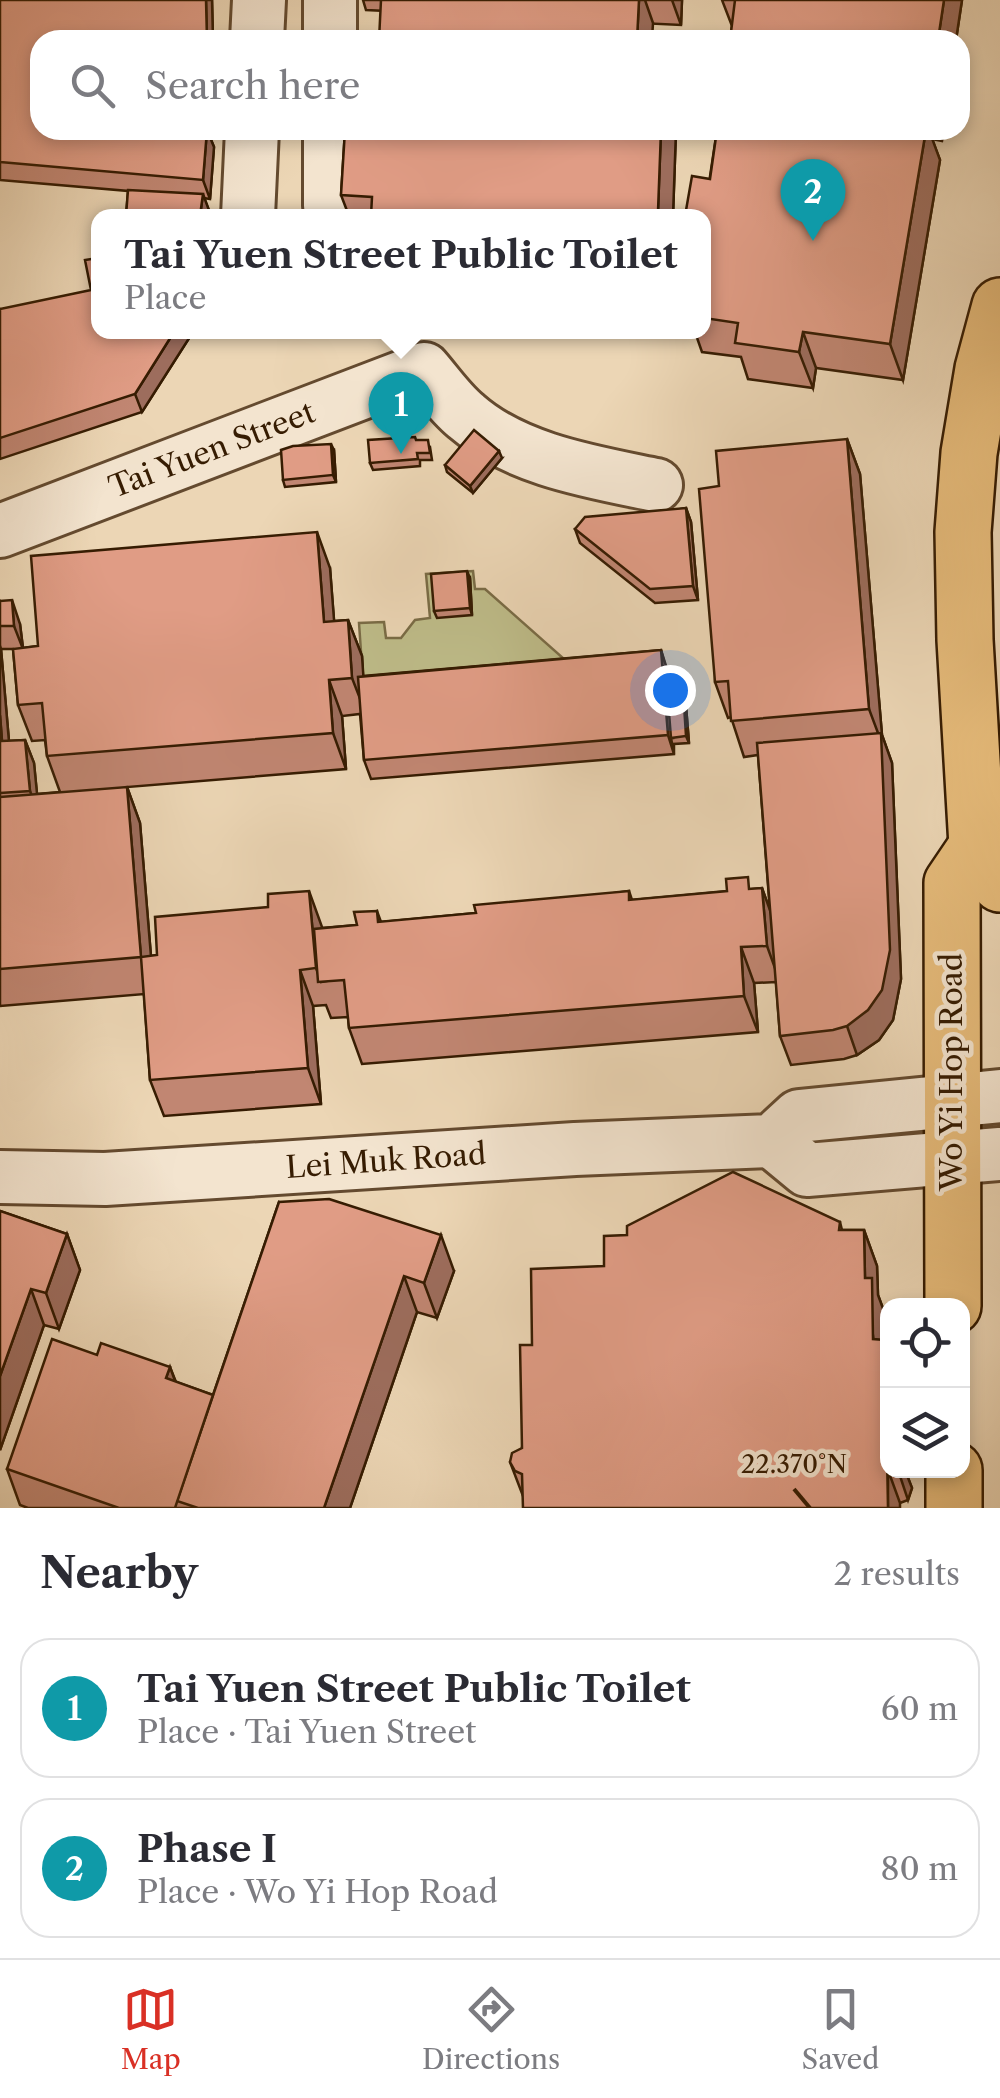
<!DOCTYPE html>
<html lang="en">
<head>
<meta charset="utf-8">
<style>
  :root { --surface:#fff; --page:#f7f7f7; --text:#2b2b33; --muted:#7c7c81; --line:#e1e1e2; --accent:#d93025 }
  body { margin:0; font-family:"Libre Caslon Text",serif; background:var(--page); color:var(--text) }
  .controls { position:absolute; right:30px; bottom:30px; display:grid; overflow:hidden; border-radius:20px; box-shadow:0 5px 15px #0003 }
  .controls button { width:90px; height:90px; display:grid; place-items:center; padding:0; border:0; border-bottom:2px solid var(--line); background:var(--surface); color:var(--text); font:50px sans-serif }
  .you { position:absolute; left:670px; top:690px; width:35px; height:35px; margin:-25px; border:8px solid #fff; border-radius:50%; background:#1a73e8; box-shadow:0 0 0 15px #1a73e833 }
  .badge { display:grid; place-items:center; width:65px; height:65px; border-radius:50%; background:var(--accent); color:#fff; font-size:32px; font-weight:700 }
  .pin { position:absolute; translate:-50% -82px; filter:drop-shadow(0 2px 5px #0008) }
  .pin::after { content:''; position:absolute; top:52px; width:35px; height:30px; background:inherit; clip-path:polygon(0 0,100% 0,50% 100%) }
  .popup { position:absolute; left:91px; top:209px; width:620px; height:130px; box-sizing:border-box; display:grid; place-content:center; border-radius:20px; background:var(--surface); filter:drop-shadow(0 2px 8px #0005); font-size:32px; white-space:nowrap; color:var(--muted) }
  .popup b { font-size:38px; color:var(--text) }
  .popup::after { content:''; position:absolute; left:50%; top:100%; margin-left:-20px; border:20px solid transparent; border-top-color:var(--surface) }
  .list { margin:0; padding:0; list-style:none }
  h2 { display:flex; justify-content:space-between; align-items:center; height:130px; margin:0; padding:0 40px; font-size:42px }
  h2 small { font-size:32px; font-weight:400; color:var(--muted) }
  .list li { display:grid; grid-template-columns:65px 1fr auto; gap:30px; align-items:center; box-sizing:border-box; height:140px; margin:0 20px 20px; padding:0 20px; border:2px solid var(--line); border-radius:30px }
  .list b { display:block; font-size:38px; white-space:nowrap }
  .list p { margin:0; font-size:32px; white-space:nowrap; color:var(--muted) }
  .list em { font-size:32px; font-style:normal; color:var(--muted) }
  .icon { flex:none; width:55px; height:55px; fill:none; stroke:currentColor; stroke-width:2; stroke-linecap:round; stroke-linejoin:round }
  .map { position:relative; flex:none; width:1000px; height:1508px; overflow:hidden }
  .search { position:absolute; background:var(--surface); box-shadow:0 5px 15px #0003; left:30px; right:30px; top:30px; height:110px; display:flex; align-items:center; gap:25px; box-sizing:border-box; padding:0 35px; border-radius:30px; color:var(--muted); font-size:38px }
  .sheet { height:450px; background:var(--surface) }
  nav { display:flex; justify-content:space-around; align-items:center; box-sizing:border-box; height:140px; border-top:2px solid var(--line); background:var(--surface); font-size:28px; color:var(--muted) }
  nav a { display:grid; justify-items:center; gap:5px }
  nav .on { color:var(--accent) }
  .map>svg:first-child { display:block }
  .green { fill:#bebc89; stroke:#7a6c46; stroke-width:2.5 }
  .lines { fill:none; stroke-linecap:round; stroke-linejoin:round }
  .minor-casing { stroke:#644a2f; stroke-width:58 }
  .major-casing { stroke:#361c02; stroke-width:60 }
  .minor { stroke:#f3e4cf; stroke-width:52 }
  .major { stroke:#e6bb7a; stroke-width:55 }
  .wall { fill:#c18672; stroke:#361c02; stroke-width:2.5; fill-rule:evenodd }
  .shaded-wall { fill:#9d6d5d; stroke:#361c02; stroke-width:2.5 }
  .building { fill:#e09c85; stroke:#361c02; stroke-width:2.5 }
  .ticks { fill:none; stroke:#361c02; stroke-width:4 }
  .labels { text-anchor:middle; stroke-width:9; stroke-linejoin:round; paint-order:stroke }
  .street-label { font-size:30px; fill:#361c02; stroke:#f3e4cf }
  .ticks-label { font-size:25px; text-anchor:middle; fill:#361c02; stroke:#f3e4cf; stroke-width:9; stroke-linejoin:round; paint-order:stroke }
</style>
</head>
<body>
<div class="map">
<svg width="1000" height="1508" viewBox="0 0 1000 1508">
  <rect width="100%" height="100%" fill="#ecd6b5"/>
  <filter id="stains"><feTurbulence type="fractalNoise" baseFrequency=".002" numOctaves="4"/><feColorMatrix values="0 0 0 0 .2 0 0 0 0 .09 0 0 0 0 .02 0 0 0 .5 -.17"/></filter>
  <radialGradient id="worn" r=".72"><stop offset=".6" stop-color="#630" stop-opacity="0"/><stop offset="1" stop-color="#630" stop-opacity=".3"/></radialGradient>
  <polygon class="green" points="473,571 475,589 485,589 581,674 364,695 359,623 384,622 386,638 401,638 415,620 430,618 426,574"/>
  <g class="lines">
    <g class="minor-casing">
      <g id="minor">
        <polyline points="257,40 259,0"/>
        <polyline points="330,40 330,0"/>
        <polyline points="330,206 330,130"/>
        <polyline points="248,216 252,130"/>
        <path d="M0 531 424 369C437 384 450 403 466 416 516 460 593 472 656 485"/>
        <polyline points="772,1141 807,1170 1000,1154"/>
        <polyline points="0,1177 105,1179 575,1149 772,1141 799,1116 1000,1096"/>
      </g>
    </g>
    <g class="major-casing">
      <g id="major">
        <polyline points="1000,306 983,369 969,453 963,532 965,640 977,846 1000,884"/>
        <polyline points="953,1306 952,883 977,846"/>
        <polyline points="954,1470 954,1508"/>
      </g>
    </g>
    <use href="#minor" class="minor"/>
    <use href="#major" class="major"/>
  </g>
  <g class="wall">
    <polygon points="0,0 212,0 213,40 40,130 207,130 214,147 210,199 204,198 210,213 209,216 126,216 128,191 0,180"/>
    <polygon points="363,0 682,0 681,25 366,10"/>
    <polygon points="722,0 962,0 956,40 730,40 732,26"/>
    <polygon points="345,130 676,130 673,216 349,216 341,195"/>
    <polygon points="717,130 944,130 942,141 932,139 940,160 903,380 816,368 813,388 748,379 741,357 702,352 695,332 704,332 704,216"/>
    <polygon points="0,309 98,332 193,332 142,412 0,459"/>
    <path d="M847 439 860 474 882 735 892 763 901 979 893 1020 879 1040 857 1055 844 1059 791 1065 780 1036 776 982 754 983 758 1032 362 1064 349 1028 348 1017 331 1018 326 1005 313 1006 321 1104 164 1116 150 1080 144 994 0 1006V601L20 624 23 648 38 646 330 568 334 621 348 620 362 656 363 676 661 650 668 675 682 674 684 681 689 743 674 744V754L371 779 364 760 360 714 342 716 346 769 127 787 140 823 151 956 322 928 357 925 377 911 381 922 476 913 629 891 632 900 762 888 770 911 758 755 744 757 731 717 728 718 715 682 719 486ZM1 649H13L18 705 32 741 45 740 47 756 60 792 37 794 34 763 25 740 9 741Z"/>
    <polygon points="430,447 432,460 420,460 420,466 373,470 370,463"/>
    <polygon points="334,450 336,482 285,487 283,480"/>
    <polygon points="502,458 473,493 447,472 445,465"/>
    <polygon points="686,508 691,522 698,600 655,603 580,543 575,529"/>
    <polygon points="470,578 472,615 437,618 434,611"/>
    <polygon points="279,1202 454,1271 437,1318 417,1312 350,1508 28,1508 20,1505 7,1469 97,1355 170,1367 176,1382 213,1395"/>
    <polygon points="0,1211 67,1234 80,1270 59,1329 44,1325 0,1450"/>
    <polygon points="840,1222 842,1230 864,1230 877,1266 878,1295 885,1314 885,1340 888,1347 888,1470 905,1470 912,1488 908,1500 900,1503 523,1496 510,1462 522,1448 532,1345 604,1266"/>
  </g>
  <g class="shaded-wall">
    <polygon points="206,0 212,0 213,40 207,40"/>
    <polygon points="639,0 645,0 653,23 652,40 637,40"/>
    <polygon points="672,0 682,0 681,25"/>
    <polygon points="944,0 962,0 956,40 938,40"/>
    <polygon points="207,130 214,147 210,199 203,180"/>
    <polygon points="661,130 676,130 673,216 661,216 658,211"/>
    <polygon points="926,130 929,130 940,160 903,380 890,344"/>
    <polygon points="203,194 210,213 209,216 200,216"/>
    <polygon points="174,332 193,332 142,412 135,394"/>
    <polygon points="803,332 816,368 813,388 799,352"/>
    <polygon points="847,439 860,474 882,735 892,763 901,979 893,1020 879,1040 857,1055 847,1026 881,741 869,709"/>
    <polygon points="331,444 334,450 336,482 333,475"/>
    <polygon points="499,451 502,458 473,493 470,486"/>
    <polygon points="686,508 691,522 698,600 693,586"/>
    <polygon points="317,532 330,568 337,658 324,622"/>
    <polygon points="467,571 470,578 472,615 470,608"/>
    <polygon points="12,600 20,624 23,649 14,626"/>
    <polygon points="348,620 362,656 366,714 352,678"/>
    <polygon points="0,646 1,649 11,765 2,741 0,715"/>
    <polygon points="661,650 667,669 673,738 671,738 674,754 668,735"/>
    <polygon points="682,674 684,681 689,743 686,736"/>
    <polygon points="329,680 342,716 346,769 333,733"/>
    <polygon points="25,740 34,763 39,814 30,791"/>
    <polygon points="127,787 140,823 154,993 141,957"/>
    <polygon points="762,888 775,924 780,982 767,946"/>
    <polygon points="309,891 322,927 327,981 321,982 316,968"/>
    <polygon points="741,947 754,983 758,1032 744,996"/>
    <polygon points="300,970 313,1006 321,1104 308,1068"/>
    <polygon points="864,1230 877,1266 878,1295 885,1314 885,1340 888,1347 888,1444 865,1278"/>
    <polygon points="67,1234 80,1270 59,1329 46,1293"/>
    <polygon points="441,1235 454,1271 437,1318 424,1283"/>
    <polygon points="404,1276 417,1312 350,1508 324,1508"/>
    <polygon points="31,1289 44,1325 0,1450 0,1376"/>
    <polygon points="170,1367 183,1403 166,1378"/>
    <polygon points="888,1470 900,1503 900,1508 888,1508"/>
    <polygon points="898,1470 905,1470 912,1488 908,1500"/>
  </g>
  <g class="building">
    <polygon points="0,0 206,0 207,40 40,40 40,130 207,130 203,180 0,162"/>
    <polygon points="381,0 639,0 637,40 379,40"/>
    <polygon points="735,0 944,0 938,40 730,40"/>
    <polygon points="345,130 661,130 658,211 630,211 630,216 371,216 372,197 341,195"/>
    <polygon points="717,130 926,130 890,344 803,332 799,352 735,343 738,323 704,318 704,216 685,216 692,176 710,179"/>
    <polygon points="128,190 203,194 200,216 126,216"/>
    <polygon points="98,258 98,332 174,332 135,394 0,438 0,309 91,290 85,260"/>
    <polygon points="474,430 499,451 470,486 445,465"/>
    <polygon points="415,437 416,440 428,440 430,453 417,453 418,459 370,463 368,440"/>
    <polygon points="847,439 869,709 731,721 728,681 715,682 699,489 719,486 716,451"/>
    <polygon points="331,444 333,475 283,480 281,450 293,446"/>
    <polygon points="686,508 693,586 650,589 575,529 585,517"/>
    <polygon points="317,532 324,622 348,620 352,678 329,680 333,733 47,756 42,703 18,705 13,649 38,646 31,556"/>
    <polygon points="467,571 470,608 434,611 431,574"/>
    <polygon points="12,600 14,626 0,626 0,601"/>
    <polygon points="661,650 668,735 364,760 358,677"/>
    <polygon points="682,674 686,736 671,738 666,675"/>
    <polygon points="0,715 2,741 25,740 30,791 0,793"/>
    <polygon points="881,733 890,950 882,990 868,1010 847,1026 833,1030 780,1036 757,743"/>
    <polygon points="127,787 141,957 0,969 0,797"/>
    <polygon points="748,877 749,889 762,888 767,946 741,947 744,996 349,1028 344,980 318,982 314,929 357,925 354,912 377,911 378,922 476,913 474,905 629,891 629,900 727,891 726,879"/>
    <polygon points="309,891 316,968 300,970 308,1068 150,1080 141,957 157,955 155,917 268,907 268,894"/>
    <polygon points="733,1172 840,1222 839,1230 864,1230 865,1278 872,1278 873,1339 885,1340 888,1508 523,1508 522,1474 515,1471 510,1462 512,1453 522,1448 520,1345 532,1345 531,1269 604,1266 604,1236 627,1235 627,1226"/>
    <polygon points="329,1199 441,1235 424,1283 404,1276 324,1508 198,1508 177,1501 279,1202"/>
    <polygon points="0,1211 67,1234 46,1293 31,1289 0,1376"/>
    <polygon points="52,1339 97,1355 101,1343 170,1367 166,1378 213,1395 175,1508 119,1508 7,1469"/>
  </g>
  <path class="ticks" d="M794 1489 810 1508"/>
  <g class="labels">
    <g class="street-label">
      <text transform="translate(212 450) rotate(-21)" y="10">Tai Yuen Street</text>
      <text transform="translate(952 1072) rotate(-90)" y="10">Wo Yi Hop Road</text>
      <text transform="translate(386 1161) rotate(-4)" y="10">Lei Muk Road</text>
    </g>
  </g>
  <g class="ticks-label">
    <text x="794" y="1473">22.370°N</text>
  </g>
  <rect width="100%" height="100%" filter="url(#stains)"/>
  <rect width="100%" height="100%" fill="url(#worn)"/>
</svg>
<div class="controls">
<button><svg class="icon" aria-label="locate" viewBox="0 0 24 24"><circle cx="12" cy="12" r="6"/><path d="M12 2v4M12 18v4M2 12h4M18 12h4"/></svg></button>
<button><svg class="icon" aria-label="layers" viewBox="0 0 24 24"><path d="M12 4l9 5-9 5-9-5zM3 14l9 5 9-5"/></svg></button>
</div>
<div class="you"></div>
<div class="pin badge" style="left:401px;top:454px;background:#0f9aa8">1</div>
<div class="popup"><b>Tai Yuen Street Public Toilet</b>Place</div>
<div class="pin badge" style="left:813px;top:241px;background:#0f9aa8">2</div>
<div class="search"><svg class="icon" aria-label="search" viewBox="0 0 24 24"><circle cx="10" cy="10" r="6"/><path d="M15 15l6 6"/></svg>Search here</div>
</div>
<section class="sheet">
<h2>Nearby<small>2 results</small></h2>
<ul class="list">
<li><span class="badge" style="background:#0f9aa8">1</span><div><b>Tai Yuen Street Public Toilet</b><p>Place · Tai Yuen Street</p></div><em>60 m</em></li>
<li><span class="badge" style="background:#0f9aa8">2</span><div><b>Phase I</b><p>Place · Wo Yi Hop Road</p></div><em>80 m</em></li>
</ul>
</section>
<nav>
<a class="on"><svg class="icon" aria-label="map" viewBox="0 0 24 24"><path d="M3 6l6-2 6 2 6-2v14l-6 2-6-2-6 2zM9 4v14M15 6v14"/></svg>Map</a>
<a><svg class="icon" aria-label="directions" viewBox="0 0 24 24"><path d="M12 3l9 9-9 9-9-9zM9 14v-3h6M13 9l2 2-2 2"/></svg>Directions</a>
<a><svg class="icon" aria-label="saved" viewBox="0 0 24 24"><path d="M7 4h10v16l-5-4-5 4z"/></svg>Saved</a>
</nav>
</body>
</html>
